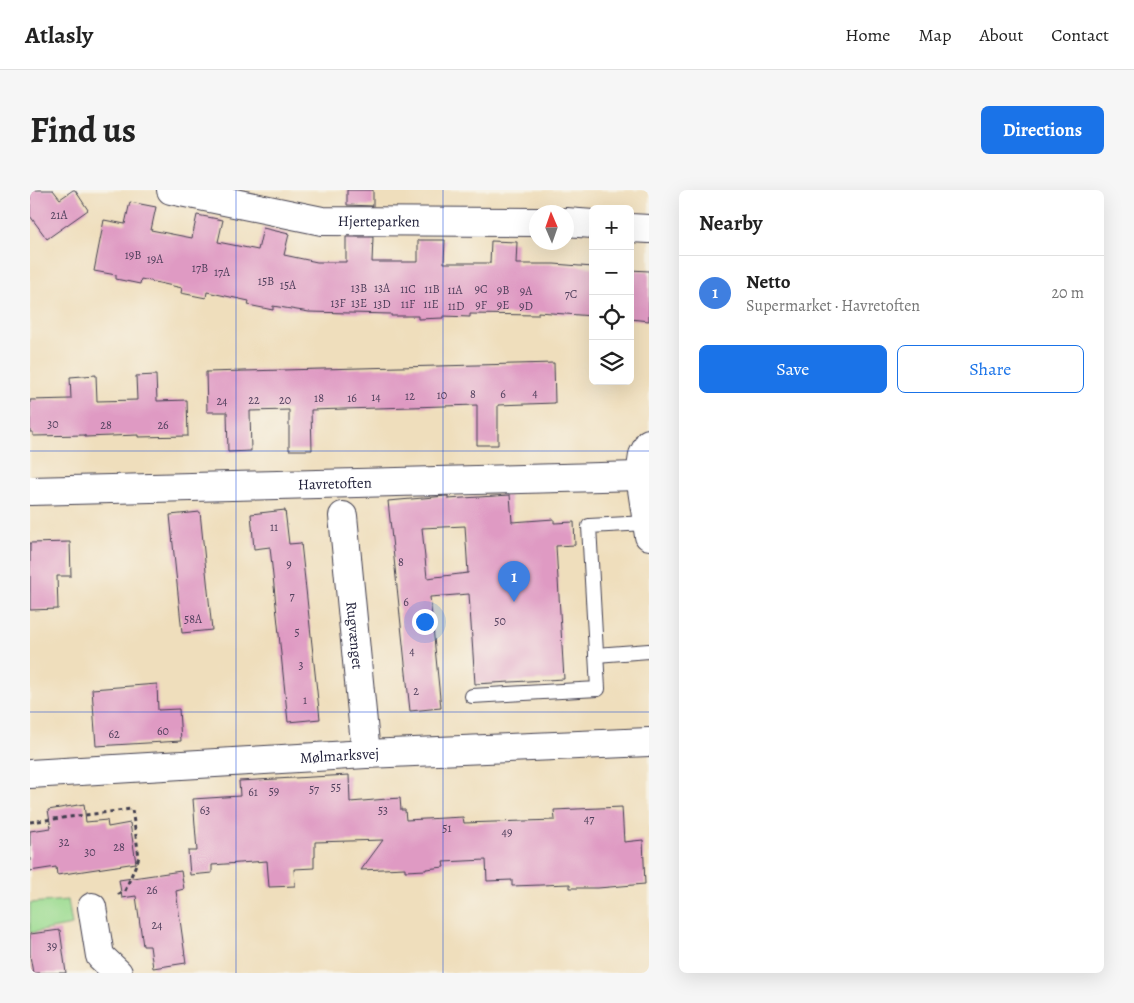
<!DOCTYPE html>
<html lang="en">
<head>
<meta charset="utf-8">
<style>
  :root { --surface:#fff; --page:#f6f6f6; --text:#222; --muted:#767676; --line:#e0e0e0; --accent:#1a73e8 }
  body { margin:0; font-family:Alegreya,serif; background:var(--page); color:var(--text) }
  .controls { position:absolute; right:15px; top:15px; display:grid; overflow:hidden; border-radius:8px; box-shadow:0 5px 20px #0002 }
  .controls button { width:45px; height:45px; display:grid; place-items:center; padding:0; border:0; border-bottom:1px solid var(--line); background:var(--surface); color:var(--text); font:25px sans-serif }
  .compass { position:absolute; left:499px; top:15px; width:45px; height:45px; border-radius:50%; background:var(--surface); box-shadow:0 5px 20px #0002; rotate:358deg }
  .you { position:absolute; left:394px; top:431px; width:18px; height:18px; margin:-12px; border:4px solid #fff; border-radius:50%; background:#1a73e8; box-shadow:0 0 0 8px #1a73e833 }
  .badge { display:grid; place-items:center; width:32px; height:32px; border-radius:50%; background:var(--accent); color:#fff; font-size:16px; font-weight:700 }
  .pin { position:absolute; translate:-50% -41px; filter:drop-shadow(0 1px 2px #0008) }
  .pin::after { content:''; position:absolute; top:26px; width:18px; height:15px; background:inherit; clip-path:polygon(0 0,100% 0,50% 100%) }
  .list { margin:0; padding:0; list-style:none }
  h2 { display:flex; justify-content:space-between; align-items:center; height:65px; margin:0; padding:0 20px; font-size:21px }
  h2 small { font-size:16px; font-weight:400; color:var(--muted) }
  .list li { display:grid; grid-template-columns:32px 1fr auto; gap:15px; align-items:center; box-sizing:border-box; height:75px; padding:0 20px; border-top:1px solid var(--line) }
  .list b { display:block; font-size:19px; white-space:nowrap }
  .list p { margin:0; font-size:16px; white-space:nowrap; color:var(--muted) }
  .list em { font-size:16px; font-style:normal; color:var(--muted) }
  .actions { display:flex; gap:10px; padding:15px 20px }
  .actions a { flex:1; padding:11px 0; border:1px solid var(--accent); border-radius:8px; text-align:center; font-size:18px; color:var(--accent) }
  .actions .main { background:var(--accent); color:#fff }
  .icon { flex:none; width:28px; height:28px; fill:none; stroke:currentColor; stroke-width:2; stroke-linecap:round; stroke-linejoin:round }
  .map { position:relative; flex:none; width:619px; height:783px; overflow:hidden; border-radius:8px }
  header { display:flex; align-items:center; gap:30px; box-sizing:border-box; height:70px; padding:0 25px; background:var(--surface); border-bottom:1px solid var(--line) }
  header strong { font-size:24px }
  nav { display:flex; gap:28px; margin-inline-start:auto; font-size:18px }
  .intro { display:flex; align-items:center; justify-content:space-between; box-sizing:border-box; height:120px; padding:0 30px }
  h1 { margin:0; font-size:35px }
  .button { padding:12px 22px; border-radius:8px; background:var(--accent); color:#fff; font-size:18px; font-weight:700 }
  main { display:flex; gap:30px; padding:0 30px }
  aside { flex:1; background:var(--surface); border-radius:8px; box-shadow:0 5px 20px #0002 }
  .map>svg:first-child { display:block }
  .green { fill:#9ddc92; stroke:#607f66 }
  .building { fill:#df9ac3; fill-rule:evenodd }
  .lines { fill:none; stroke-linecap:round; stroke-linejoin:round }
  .lane-casing { stroke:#413e4e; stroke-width:16 }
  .street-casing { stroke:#413e4e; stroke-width:30 }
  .secondary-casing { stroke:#413e4e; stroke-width:30 }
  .path { stroke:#413e4e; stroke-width:3; stroke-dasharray:4 4; stroke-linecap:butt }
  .lane { stroke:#fff; stroke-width:14 }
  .street { stroke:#fff; stroke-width:28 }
  .secondary { stroke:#fff; stroke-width:28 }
  .grid { fill:none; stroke:#1d4ed8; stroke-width:1; stroke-opacity:0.55 }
  .labels { text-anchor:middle; stroke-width:4; stroke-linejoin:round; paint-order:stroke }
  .number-label { font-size:12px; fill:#51405d }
  .street-label { font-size:15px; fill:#22223b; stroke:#f7f3e8 }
</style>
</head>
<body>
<header>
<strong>Atlasly</strong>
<nav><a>Home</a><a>Map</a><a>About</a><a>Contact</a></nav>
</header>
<div class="intro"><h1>Find us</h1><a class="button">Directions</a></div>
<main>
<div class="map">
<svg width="619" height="783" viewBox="0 0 619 783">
  <rect width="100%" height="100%" fill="#f7f3e8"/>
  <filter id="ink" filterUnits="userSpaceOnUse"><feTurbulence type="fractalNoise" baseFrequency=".02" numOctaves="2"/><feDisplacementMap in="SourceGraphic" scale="10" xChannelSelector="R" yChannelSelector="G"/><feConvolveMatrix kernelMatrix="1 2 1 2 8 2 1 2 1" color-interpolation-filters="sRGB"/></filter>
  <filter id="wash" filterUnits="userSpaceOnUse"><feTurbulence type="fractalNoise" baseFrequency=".0096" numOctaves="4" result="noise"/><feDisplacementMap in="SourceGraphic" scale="20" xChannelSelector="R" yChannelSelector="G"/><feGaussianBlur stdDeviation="1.12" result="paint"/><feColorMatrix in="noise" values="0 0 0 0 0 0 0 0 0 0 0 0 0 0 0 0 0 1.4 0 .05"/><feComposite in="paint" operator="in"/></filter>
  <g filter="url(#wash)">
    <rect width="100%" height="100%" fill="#efdebc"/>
    <polygon class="green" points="38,710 42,735 0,743 0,713"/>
    <g id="blocks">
      <g class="building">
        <polygon points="0,0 23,0 30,9 43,0 45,0 58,20 17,49 0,26"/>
        <polygon points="317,0 343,0 343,16 317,15"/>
        <polygon points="100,12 126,17 121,40 162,48 167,25 193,30 188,52 228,60 233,38 259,44 254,65 287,72 316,72 316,47 343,47 342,72 388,72 388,50 415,50 414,73 460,73 461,51 487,52 486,74 524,74 563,77 563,126 508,122 508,125 440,124 440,127 413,126 413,128 388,129 388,126 361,126 361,124 279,122 243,116 243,120 218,115 219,111 177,102 176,108 151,103 152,98 111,89 110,94 86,89 86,85 64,81 74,30 95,34"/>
        <polygon points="600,80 619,81 619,131 600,129"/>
        <polygon points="524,173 525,213 468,215 468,255 447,255 447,215 281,220 282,260 259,260 259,220 220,221 221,261 198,262 197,222 177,222 176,182"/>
        <polygon points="66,185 67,211 107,210 106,186 126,185 127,211 157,210 158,246 108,247 108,245 55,247 55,245 3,246 3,242 0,242 0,210 41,209 40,187"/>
        <path d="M480 305 482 332 524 329V333L544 332 545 355 526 356 534 489 445 494 439 404 400 407 411 518 380 521 358 311 416 306H418V309ZM435 336 438 383 397 388 392 338Z"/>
        <polygon points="255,320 259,354 271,353 290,529 258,532 240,357 224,359 221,324"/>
        <polygon points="170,322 182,440 152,443 140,325"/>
        <polygon points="40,352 41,386 27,386 28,419 0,420 0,353"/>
        <polygon points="127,494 128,520 149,519 151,551 66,556 62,499"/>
        <polygon points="319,585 320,612 370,608 371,620 375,620 376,630 433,627 434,633 525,630 524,620 592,617 594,652 613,650 615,694 568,698 540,698 540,694 482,696 482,690 457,691 456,670 413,672 414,677 396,679 396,680 375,681 375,678 331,680 353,650 285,652 285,667 284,667 284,678 264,679 265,696 239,697 237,671 182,675 182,683 160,685 158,661 167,661 163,609 210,606 209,591"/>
        <polygon points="54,614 56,632 77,630 78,637 100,633 106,673 27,685 26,677 0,681 0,641 21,638 18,620"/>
        <polygon points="151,681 154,699 146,701 156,773 123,778 120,756 113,756 106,706 92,708 89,690"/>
        <polygon points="30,740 36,783 3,783 0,766 0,744"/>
      </g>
    </g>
  </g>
  <g filter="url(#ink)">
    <use href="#blocks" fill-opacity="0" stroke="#413e4e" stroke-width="1"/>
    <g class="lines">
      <g class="lane-casing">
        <g id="lane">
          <polyline points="566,465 619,461"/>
          <polyline points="442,506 568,499 559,336 617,333"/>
        </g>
      </g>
      <g class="street-casing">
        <g id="street">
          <path id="s1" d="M141 0 292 31 507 32"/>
          <polyline points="536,32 563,34"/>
          <polyline points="600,38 619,39"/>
          <polyline points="619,253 613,265 610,286 619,346"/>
          <path id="s2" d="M0 301 610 286"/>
          <path id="s3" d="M313 326 336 564"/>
          <polyline points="62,717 70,766 88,783"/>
        </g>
      </g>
      <g class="secondary-casing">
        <g id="secondary">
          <path id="s4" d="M0 584 336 564 619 552"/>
        </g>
      </g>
      <polyline class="path" points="0,632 102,619 109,667 95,701 85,706"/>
      <use href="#lane" class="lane"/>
      <use href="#street" class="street"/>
      <use href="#secondary" class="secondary"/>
    </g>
  </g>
  <path class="grid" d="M206 0V783M413 0V783M0 261H619M0 522H619"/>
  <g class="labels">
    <g class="number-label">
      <text x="29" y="29">21A</text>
      <text x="103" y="69">19B</text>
      <text x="125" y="73">19A</text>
      <text x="170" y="82">17B</text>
      <text x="192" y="86">17A</text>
      <text x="236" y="95">15B</text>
      <text x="258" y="99">15A</text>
      <text x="329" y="102">13B</text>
      <text x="352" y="102">13A</text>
      <text x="378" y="103">11C</text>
      <text x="402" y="103">11B</text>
      <text x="451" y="103">9C</text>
      <text x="425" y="104">11A</text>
      <text x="473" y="104">9B</text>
      <text x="496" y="105">9A</text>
      <text x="541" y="108">7C</text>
      <text x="308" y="117">13F</text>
      <text x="329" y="117">13E</text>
      <text x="352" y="118">13D</text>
      <text x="378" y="118">11F</text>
      <text x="401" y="118">11E</text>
      <text x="451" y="119">9F</text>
      <text x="473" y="119">9E</text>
      <text x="426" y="120">11D</text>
      <text x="496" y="120">9D</text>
      <text x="505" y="207">4</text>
      <text x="443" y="208">8</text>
      <text x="473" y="208">6</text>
      <text x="412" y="209">10</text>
      <text x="380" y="210">12</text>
      <text x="346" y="211">14</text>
      <text x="289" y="212">18</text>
      <text x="322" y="212">16</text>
      <text x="224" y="214">22</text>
      <text x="255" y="214">20</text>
      <text x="192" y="215">24</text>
      <text x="23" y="238">30</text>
      <text x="76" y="239">28</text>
      <text x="133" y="239">26</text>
      <text x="244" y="341">11</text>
      <text x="371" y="376">8</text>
      <text x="259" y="378">9</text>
      <text x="262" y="410">7</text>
      <text x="376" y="416">6</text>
      <text x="163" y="433">58A</text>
      <text x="470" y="435">50</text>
      <text x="267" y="446">5</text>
      <text x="382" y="465">4</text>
      <text x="271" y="479">3</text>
      <text x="386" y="505">2</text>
      <text x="275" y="514">1</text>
      <text x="133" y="545">60</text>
      <text x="84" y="548">62</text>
      <text x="306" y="601">55</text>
      <text x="284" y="603">57</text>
      <text x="244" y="605">59</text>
      <text x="223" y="606">61</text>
      <text x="175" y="624">63</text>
      <text x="353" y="624">53</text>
      <text x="559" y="633">47</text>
      <text x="417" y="642">51</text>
      <text x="477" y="646">49</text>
      <text x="34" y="656">32</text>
      <text x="89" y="661">28</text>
      <text x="60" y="666">30</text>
      <text x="122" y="704">26</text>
      <text x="127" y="739">24</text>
      <text x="22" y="760">39</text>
    </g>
    <g class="street-label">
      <text dy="5" stroke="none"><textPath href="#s1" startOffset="211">Hjerteparken</textPath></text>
      <text dy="5" stroke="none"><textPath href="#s2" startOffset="305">Havretoften</textPath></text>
      <text dy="5" stroke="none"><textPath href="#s3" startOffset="120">Rugvænget</textPath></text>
      <text dy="5" stroke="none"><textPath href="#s4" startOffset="310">Mølmarksvej</textPath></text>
    </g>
  </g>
</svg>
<div class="controls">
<button>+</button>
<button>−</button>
<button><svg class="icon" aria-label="locate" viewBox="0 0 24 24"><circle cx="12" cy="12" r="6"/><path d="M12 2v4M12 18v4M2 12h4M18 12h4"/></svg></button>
<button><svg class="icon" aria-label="layers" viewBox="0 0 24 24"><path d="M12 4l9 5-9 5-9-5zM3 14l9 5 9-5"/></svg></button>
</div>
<svg class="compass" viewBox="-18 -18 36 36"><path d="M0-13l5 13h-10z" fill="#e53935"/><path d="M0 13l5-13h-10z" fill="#767676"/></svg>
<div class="you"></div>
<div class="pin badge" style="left:484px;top:412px;background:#3f7fe0">1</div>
</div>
<aside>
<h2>Nearby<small></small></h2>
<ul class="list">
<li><span class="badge" style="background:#3f7fe0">1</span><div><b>Netto</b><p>Supermarket · Havretoften</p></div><em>20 m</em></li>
</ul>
<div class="actions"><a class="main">Save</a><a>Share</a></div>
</aside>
</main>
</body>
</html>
